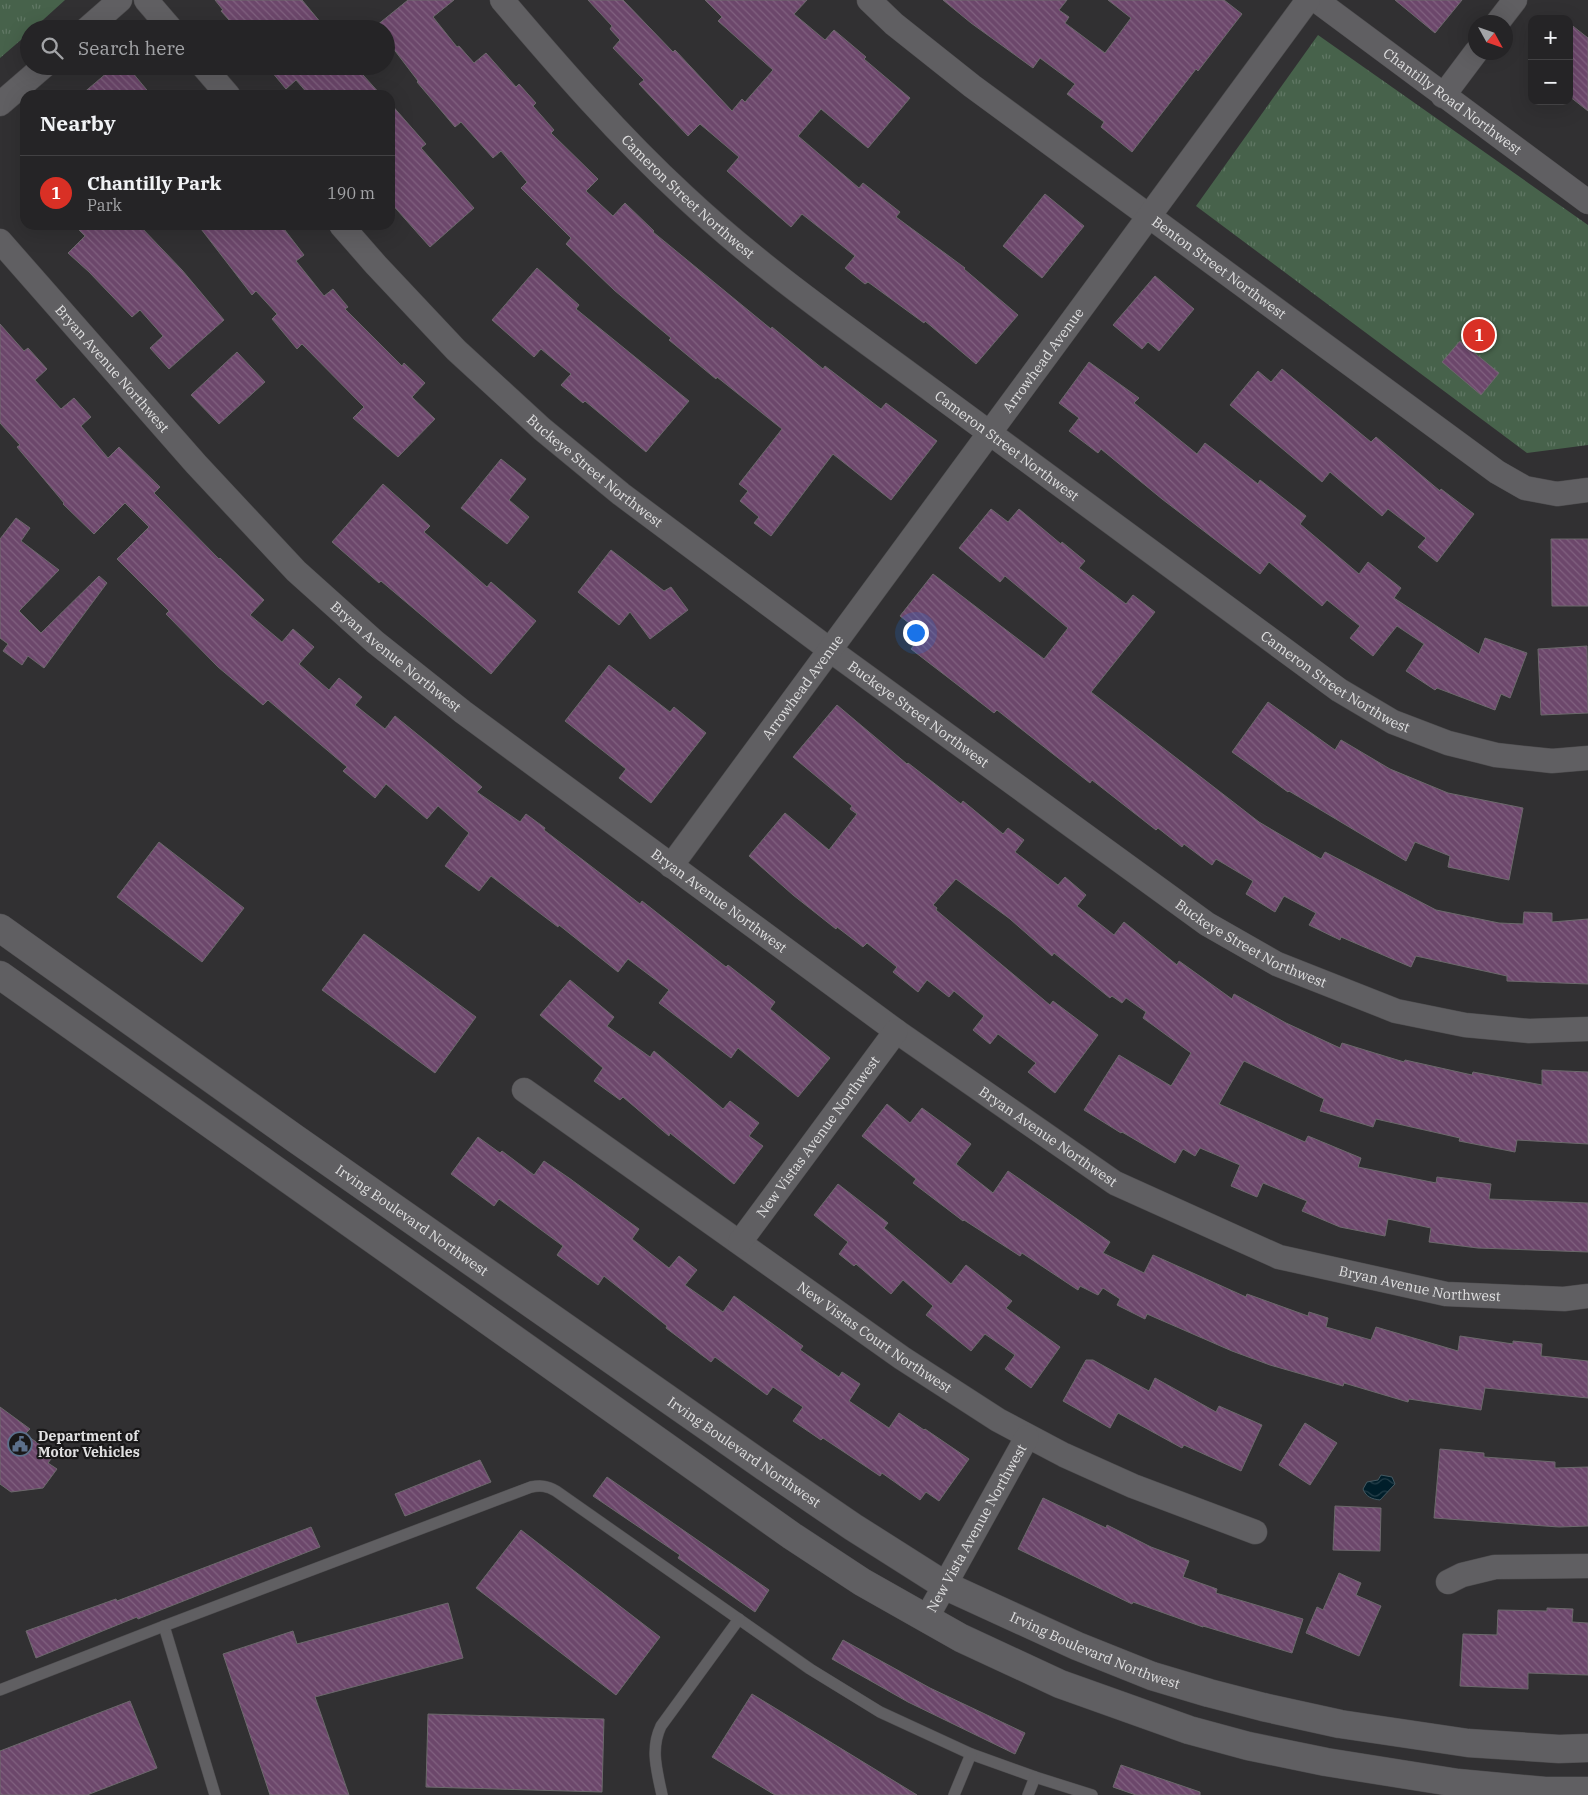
<!DOCTYPE html>
<html lang="en">
<head>
<meta charset="utf-8">
<style>
  :root { --surface:#252426; --page:#313032; --text:#f1f3f6; --muted:#a3a4a7; --line:#424143; --accent:#d93025 }
  body { margin:0; font-family:"IBM Plex Serif",serif; background:var(--page); color:var(--text) }
  .controls { position:absolute; right:15px; top:15px; display:grid; overflow:hidden; border-radius:10px; box-shadow:0 5px 20px #0002 }
  .controls button { width:45px; height:45px; display:grid; place-items:center; padding:0; border:0; border-bottom:1px solid var(--line); background:var(--surface); color:var(--text); font:25px sans-serif }
  .compass { position:absolute; left:1468px; top:15px; width:45px; height:45px; border-radius:50%; background:var(--surface); box-shadow:0 5px 20px #0002; rotate:130deg }
  .you { position:absolute; left:915px; top:632px; width:18px; height:18px; margin:-12px; border:4px solid #fff; border-radius:50%; background:#1a73e8; box-shadow:0 0 0 8px #1a73e833 }
  .badge { display:grid; place-items:center; width:32px; height:32px; border-radius:50%; background:var(--accent); color:#fff; font-size:16px; font-weight:700 }
  .pin { position:absolute; translate:-50% -50%; border:2px solid #fff; box-shadow:0 1px 5px #0006 }
  .list { margin:0; padding:0; list-style:none }
  h2 { display:flex; justify-content:space-between; align-items:center; height:65px; margin:0; padding:0 20px; font-size:21px }
  h2 small { font-size:16px; font-weight:400; color:var(--muted) }
  .list li { display:grid; grid-template-columns:32px 1fr auto; gap:15px; align-items:center; box-sizing:border-box; height:75px; padding:0 20px; border-top:1px solid var(--line) }
  .list b { display:block; font-size:19px; white-space:nowrap }
  .list p { margin:0; font-size:16px; white-space:nowrap; color:var(--muted) }
  .list em { font-size:16px; font-style:normal; color:var(--muted) }
  .icon { flex:none; width:28px; height:28px; fill:none; stroke:currentColor; stroke-width:2; stroke-linecap:round; stroke-linejoin:round }
  .map { position:relative; flex:none; width:1588px; height:1795px; overflow:hidden }
  .search { position:absolute; background:var(--surface); box-shadow:0 5px 20px #0002; left:20px; top:20px; width:375px; height:55px; display:flex; align-items:center; gap:12px; box-sizing:border-box; padding:0 18px; border-radius:28px; color:var(--muted); font-size:19px }
  .panel { position:absolute; background:var(--surface); box-shadow:0 5px 20px #0002; left:20px; top:90px; width:375px; height:140px; border-radius:15px }
  .map>svg:first-child { display:block }
  .grass { fill:url(#grass-tufts) }
  .water { fill:url(#water-waves); stroke:#435861 }
  .building { fill:url(#building-back-hatch); stroke:#6c696c }
  .lines { fill:none; stroke-linecap:round; stroke-linejoin:round }
  .service-casing { stroke:#4d4c4e; stroke-width:12 }
  .minor-casing { stroke:#4d4c4e; stroke-width:25 }
  .tertiary-casing { stroke:#4d4c4e; stroke-width:29 }
  .service { stroke:#605f62; stroke-width:11 }
  .minor { stroke:#605f62; stroke-width:24 }
  .tertiary { stroke:#605f62; stroke-width:28 }
  .labels { text-anchor:middle; stroke-width:4.5; stroke-linejoin:round; paint-order:stroke }
  .street-label { font-size:14px; fill:#e0e0e1; stroke:#191819 }
  .poi-label { font-size:14px; font-weight:bold; fill:#e0e0e1; stroke:#191819; text-anchor:start }
</style>
</head>
<body>
<div class="map">
<svg width="1588" height="1795" viewBox="0 0 1588 1795">
  <defs>
    <pattern id="grass-tufts" width="24" height="20" patternUnits="userSpaceOnUse" patternTransform="scale(1.25)"><rect width="24" height="20" fill="#47624b"/><path d="M3 7l-1-3M5 7V3M7 7l1-3M15 17l-1-3M17 17v-4M19 17l1-3" fill="none" stroke="#617865"/></pattern>
    <pattern id="water-waves" width="16" height="10" patternUnits="userSpaceOnUse" patternTransform="scale(1.25)"><rect width="16" height="10" fill="#001e2a"/><path d="M0 5q4-4 8 0t8 0" fill="none" stroke="#253e49"/></pattern>
    <pattern id="building-back-hatch" width="6" height="6" patternUnits="userSpaceOnUse" patternTransform="scale(1.25)"><rect width="6" height="6" fill="#6c476b"/><path d="M-1 5l2 2M0 0l6 6M5-1l2 2" fill="none" stroke="#816180"/></pattern>
  </defs>
  <rect width="100%" height="100%" fill="#313032"/>
  <g class="grass">
    <polygon points="0,0 65,0 33,29 29,29 29,33 0,58"/>
    <polygon points="1318,35 1588,225 1588,445 1527,453 1196,206"/>
  </g>
  <path class="water" d="M1381 1475 1392 1477 1395 1484 1380 1500C1372 1499 1366 1497 1363 1489L1367 1482 1378 1480Z"/>
  <g class="building">
    <polygon points="215,0 302,0 326,29 237,29 221,11 223,10"/>
    <polygon points="408,0 454,0 433,17 457,47 459,46 474,63 486,53 516,87 519,84 536,103 533,106 554,130 551,133 598,179 586,191 613,216 625,203 654,231 653,232 771,329 772,327 823,369 825,366 881,409 886,403 937,441 891,500 833,454 771,536 754,523 759,517 740,501 748,491 739,484 782,429 717,377 716,379 669,340 671,338 614,290 566,244 571,238 521,188 527,182 501,151 493,158 461,122 455,127 417,82 418,81 386,39 386,29 378,29 376,26"/>
    <polygon points="588,0 623,0 673,52 675,50 732,111 742,99 745,102 773,70 718,21 722,17 705,0 807,0 794,14 825,40 834,30 866,57 864,59 910,98 868,148 821,109 798,136 859,188 863,183 900,212 896,217 965,268 964,269 1018,315 976,364 925,321 924,323 868,282 865,284 845,268 855,256 802,214 791,227 727,171 739,157 700,124 688,136 639,84 644,80 613,48 620,40 610,29 612,26"/>
    <polygon points="943,0 1067,0 1059,10 1069,17 1065,23 1105,53 1131,18 1108,0 1224,0 1242,14 1198,71 1196,69 1132,152 1101,127 1104,122 1067,94 1075,84 1040,58 1033,68 971,23"/>
    <polygon points="1395,0 1462,0 1435,33"/>
    <polygon points="1569,23 1588,38 1588,111 1569,96"/>
    <polygon points="115,66 127,66 151,95 81,95"/>
    <polygon points="267,66 355,66 381,95 309,95 296,80 286,89"/>
    <polygon points="390,103 426,144 421,148 474,208 430,247 390,202"/>
    <polygon points="1045,194 1084,226 1042,278 1003,246"/>
    <polygon points="74,225 139,225 182,270 224,320 169,369 150,348 163,336 140,310 132,317 89,272 68,253 85,236"/>
    <polygon points="198,225 281,225 304,255 296,261 324,296 333,289 348,307 345,309 402,366 404,363 425,383 412,397 435,419 398,457 353,418 364,407 302,344 297,349 272,319 277,314 256,291 252,295"/>
    <polygon points="537,268 579,305 576,309 689,401 646,452 585,401 583,403 561,385 571,374 541,349 534,357 492,320"/>
    <polygon points="1155,276 1194,309 1159,351 1148,342 1142,349 1113,325"/>
    <polygon points="0,324 24,351 28,348 47,369 35,380 61,409 74,398 91,417 81,426 108,458 119,447 160,487 154,493 219,559 220,558 264,600 250,615 282,642 293,629 314,647 299,664 329,690 339,678 362,697 355,705 385,729 395,716 482,787 477,792 520,822 526,814 545,828 544,830 640,904 642,901 726,967 728,965 775,1002 770,1009 830,1058 798,1097 738,1048 731,1058 659,1003 669,990 628,959 618,972 559,925 558,927 491,876 479,891 445,866 469,833 438,806 427,819 386,784 375,798 343,771 347,767 268,700 263,705 218,667 166,614 169,611 117,559 149,527 125,503 94,534 63,504 64,503 17,447 20,445 0,423"/>
    <polygon points="1460,341 1499,373 1481,395 1442,362"/>
    <polygon points="237,352 265,382 219,424 191,395"/>
    <polygon points="1089,362 1139,398 1134,403 1197,454 1205,443 1258,484 1260,480 1306,516 1300,524 1359,574 1368,562 1401,588 1394,598 1479,654 1485,638 1527,653 1510,698 1501,694 1495,710 1437,688 1435,690 1406,671 1424,644 1397,626 1373,656 1350,638 1360,626 1327,600 1322,606 1269,562 1260,574 1162,499 1101,449 1098,453 1069,431 1079,418 1059,403"/>
    <polygon points="1282,369 1371,442 1376,437 1440,491 1441,489 1474,514 1437,562 1418,547 1426,538 1388,509 1382,516 1330,472 1322,482 1230,405 1258,371 1271,382"/>
    <polygon points="501,459 526,479 509,500 529,517 507,544 461,508"/>
    <polygon points="383,484 430,526 424,532 487,587 491,582 536,621 491,674 381,581 379,583 332,542"/>
    <polygon points="991,509 1008,522 1019,509 1061,544 1062,542 1085,561 1079,568 1126,604 1133,595 1155,612 1091,692 1259,822 1321,859 1325,852 1436,910 1499,923 1523,924 1524,912 1552,913 1552,922 1588,919 1588,984 1507,981 1507,976 1416,956 1411,967 1341,937 1340,940 1309,925 1316,913 1284,896 1275,912 1246,894 1253,881 1216,859 1212,865 1184,844 1182,847 1158,828 1156,830 1092,780 1090,783 997,710 994,713 911,649 923,634 900,616 933,574 1044,659 1068,628 1005,576 1000,582 959,548"/>
    <polygon points="16,518 30,528 21,541 59,570 19,611 41,633 99,576 107,583 44,668 28,656 22,665 3,651 8,644 0,638 0,539"/>
    <polygon points="1551,539 1588,539 1588,606 1552,606"/>
    <polygon points="611,550 664,591 671,587 688,610 650,639 630,612 619,625 578,592"/>
    <polygon points="1587,646 1588,713 1541,715 1538,649"/>
    <polygon points="609,665 670,712 674,707 706,733 651,803 619,778 626,769 565,721"/>
    <polygon points="1268,702 1335,750 1341,740 1390,769 1448,793 1523,808 1509,880 1448,867 1450,856 1415,842 1406,861 1289,791 1288,792 1232,752"/>
    <polygon points="837,705 907,764 908,763 961,804 963,801 1003,834 1008,828 1024,840 1015,852 1058,885 1065,877 1086,895 1077,906 1114,935 1124,922 1177,965 1179,961 1232,999 1234,994 1286,1023 1340,1048 1342,1043 1404,1062 1405,1060 1472,1075 1473,1072 1542,1085 1542,1070 1588,1072 1588,1144 1517,1140 1515,1152 1459,1141 1460,1138 1376,1119 1373,1127 1320,1111 1324,1099 1244,1061 1219,1104 1305,1142 1308,1136 1361,1158 1358,1167 1436,1183 1437,1177 1491,1184 1489,1199 1588,1203 1588,1252 1478,1248 1429,1242 1431,1228 1388,1219 1385,1236 1340,1227 1302,1211 1307,1201 1263,1183 1257,1197 1231,1186 1240,1165 1200,1148 1195,1156 1183,1149 1175,1163 1122,1132 1121,1133 1084,1110 1119,1055 1171,1086 1191,1053 1143,1018 1146,1012 1126,998 1122,1003 1112,996 1110,998 1054,953 1052,956 1010,919 956,879 933,905 937,908 936,910 1050,1005 1053,1001 1098,1035 1055,1093 1028,1072 1036,1063 998,1034 990,1044 973,1030 984,1016 954,991 949,997 927,980 918,992 893,972 897,967 867,943 863,947 837,927 836,929 793,895 749,856 785,813 829,850 857,814 850,809 852,806 793,757"/>
    <polygon points="159,842 244,908 202,962 117,897"/>
    <polygon points="364,934 476,1017 435,1073 322,990"/>
    <polygon points="570,980 614,1017 607,1026 650,1057 654,1051 723,1109 730,1101 759,1123 749,1136 763,1146 734,1184 670,1133 669,1136 623,1097 620,1100 594,1081 603,1068 540,1015"/>
    <polygon points="887,1104 910,1123 922,1108 971,1144 956,1164 993,1193 1008,1171 1110,1242 1103,1253 1144,1273 1153,1255 1246,1297 1247,1294 1308,1316 1309,1312 1328,1318 1326,1327 1371,1340 1376,1327 1458,1351 1460,1336 1513,1344 1513,1341 1542,1344 1541,1356 1588,1361 1588,1398 1485,1388 1481,1410 1409,1399 1408,1402 1344,1383 1343,1386 1270,1365 1232,1351 1147,1314 1145,1319 1117,1305 1120,1299 1103,1288 1098,1295 1080,1286 1078,1290 1022,1253 1020,1256 964,1220 963,1221 913,1183 916,1179 862,1136"/>
    <polygon points="478,1137 500,1153 502,1151 534,1175 544,1161 569,1178 639,1229 632,1239 669,1268 679,1256 697,1270 685,1285 723,1312 734,1296 803,1346 800,1350 839,1377 842,1372 860,1384 849,1401 889,1428 899,1413 924,1430 925,1429 969,1459 939,1501 926,1492 920,1500 882,1473 880,1476 823,1438 821,1440 793,1421 803,1407 773,1387 767,1395 715,1357 711,1362 666,1328 667,1326 604,1276 598,1285 557,1255 563,1246 499,1199 494,1206 451,1174"/>
    <polygon points="838,1184 888,1223 884,1228 951,1284 966,1265 1012,1301 1006,1308 1060,1347 1031,1388 1005,1369 1015,1355 985,1334 971,1351 926,1315 933,1306 903,1280 891,1294 856,1264 854,1266 839,1254 848,1242 814,1215"/>
    <polygon points="1086,1360 1093,1360 1149,1391 1155,1378 1216,1412 1219,1406 1262,1425 1241,1471 1184,1445 1182,1448 1118,1413 1110,1428 1063,1401"/>
    <polygon points="0,1407 30,1429 25,1434 54,1455 48,1463 57,1469 43,1488 11,1492 0,1484"/>
    <polygon points="1305,1423 1337,1443 1310,1485 1279,1465"/>
    <polygon points="1440,1449 1484,1453 1484,1457 1555,1462 1555,1468 1588,1467 1588,1526 1559,1527 1434,1518"/>
    <polygon points="480,1460 491,1482 405,1516 395,1494"/>
    <polygon points="607,1477 769,1590 755,1612 678,1558 680,1555 593,1496"/>
    <polygon points="1043,1498 1106,1528 1107,1525 1151,1547 1189,1561 1183,1577 1217,1589 1216,1593 1303,1619 1292,1653 1203,1626 1203,1627 1133,1602 1132,1604 1018,1549"/>
    <polygon points="1335,1506 1381,1508 1380,1551 1333,1550"/>
    <polygon points="311,1527 320,1547 138,1619 137,1617 36,1658 26,1631 116,1599 117,1601"/>
    <polygon points="521,1530 660,1637 616,1695 476,1588"/>
    <polygon points="1339,1573 1361,1583 1356,1595 1381,1606 1359,1656 1306,1633 1317,1607 1323,1610"/>
    <polygon points="448,1603 463,1658 315,1697 349,1795 270,1795 223,1654 293,1631 297,1644"/>
    <polygon points="1547,1608 1573,1609 1572,1622 1588,1623 1588,1675 1528,1673 1528,1689 1460,1686 1463,1634 1497,1635 1498,1610 1547,1611"/>
    <polygon points="843,1640 930,1688 1025,1733 1015,1754 908,1702 832,1659"/>
    <polygon points="752,1694 917,1795 775,1795 712,1757"/>
    <polygon points="130,1701 157,1768 87,1795 0,1795 0,1751"/>
    <polygon points="428,1714 604,1719 602,1792 426,1787"/>
    <polygon points="1121,1765 1200,1792 1200,1795 1136,1795 1113,1787"/>
  </g>
  <g class="lines">
    <g class="service-casing">
      <g id="service">
        <polyline points="164,1626 215,1795"/>
        <path d="M0 1690 164 1626 531 1487C541 1485 547 1486 556 1491L810 1669 880 1712 971 1754 1035 1777 1092 1795"/>
        <path d="M662 1795C657 1771 650 1749 661 1726L739 1619"/>
        <polyline points="954,1795 971,1754"/>
        <polyline points="1028,1795 1035,1777"/>
      </g>
    </g>
    <g class="minor-casing">
      <g id="minor">
        <polyline points="146,0 171,29"/>
        <path id="s1" d="M502 0C560 68 618 135 684 196 762 269 849 329 934 392 1069 492 1204 591 1339 690L1393 722 1448 743 1496 755 1552 761 1588 758"/>
        <path id="s2" d="M869 0 894 24 972 86 1497 472 1525 488 1557 494 1588 490"/>
        <path id="s3" d="M1316 0 1588 202"/>
        <polyline points="1498,22 1515,0"/>
        <polyline points="87,29 120,0"/>
        <polyline points="203,66 228,95"/>
        <polyline points="1443,96 1476,52"/>
        <polyline points="0,104 44,66"/>
        <path id="s4" d="M341 225 376 265 456 350 542 429 621 494 830 650 1207 924 1277 964 1396 1011 1465 1025 1529 1031 1588 1029"/>
        <path id="s5" d="M0 241 196 464 296 571 375 642 463 712 896 1031 1115 1183 1279 1257 1446 1294 1564 1299 1588 1296"/>
        <path id="s6" d="M671 866 1308 0"/>
        <path id="s7" d="M524 1090 902 1358 998 1420 1064 1455 1133 1486 1255 1532"/>
        <path id="s8" d="M740 1242 896 1031"/>
        <polyline points="1448,1582 1462,1575 1495,1567 1588,1566"/>
        <path id="s9" d="M926 1619 1027 1437"/>
      </g>
    </g>
    <g class="tertiary-casing">
      <g id="tertiary">
        <path id="s10" d="M0 928 293 1137 765 1467 853 1527 946 1586 1077 1646 1152 1676 1209 1693 1263 1707 1340 1724 1468 1743 1559 1749 1588 1748"/>
        <polyline points="0,975 792,1536 862,1582 961,1638 1060,1684 1189,1730 1248,1746 1326,1762 1458,1783 1545,1791 1588,1791"/>
      </g>
    </g>
    <use href="#service" class="service"/>
    <use href="#minor" class="minor"/>
    <use href="#tertiary" class="tertiary"/>
  </g>
  <defs>
    <g id="civic-ring" transform="scale(1.25)"><circle r="9.5" fill="#191819" stroke="#5c6f8a" stroke-width="1.5"/><path d="M-.6-6.5H3V-4.5H.6V-3L4-1V1h2V6H-6V1h2V-1L-.6-3ZM-1.2 2.5V6h2.4V2.5Z" fill="#5c6f8a"/></g>
  </defs>
  <g fill-rule="evenodd">
    <use href="#civic-ring" x="20" y="1444"/>
  </g>
  <g class="labels">
    <g class="street-label">
      <text dy="5" stroke="none"><textPath href="#s3" startOffset="170">Chantilly Road Northwest</textPath></text>
      <text dy="5" stroke="none"><textPath href="#s1" startOffset="271">Cameron Street Northwest</textPath></text>
      <text dy="5" stroke="none"><textPath href="#s2" startOffset="441">Benton Street Northwest</textPath></text>
      <text dy="5" stroke="none"><textPath href="#s6" startOffset="628">Arrowhead Avenue</textPath></text>
      <text dy="5" stroke="none"><textPath href="#s5" startOffset="170">Bryan Avenue Northwest</textPath></text>
      <text dy="5" stroke="none"><textPath href="#s1" startOffset="676">Cameron Street Northwest</textPath></text>
      <text dy="5" stroke="none"><textPath href="#s4" startOffset="354">Buckeye Street Northwest</textPath></text>
      <text dy="5" stroke="none"><textPath href="#s5" startOffset="575">Bryan Avenue Northwest</textPath></text>
      <text dy="5" stroke="none"><textPath href="#s1" startOffset="1081">Cameron Street Northwest</textPath></text>
      <text dy="5" stroke="none"><textPath href="#s6" startOffset="222">Arrowhead Avenue</textPath></text>
      <text dy="5" stroke="none"><textPath href="#s4" startOffset="759">Buckeye Street Northwest</textPath></text>
      <text dy="5" stroke="none"><textPath href="#s5" startOffset="980">Bryan Avenue Northwest</textPath></text>
      <text dy="5" stroke="none"><textPath href="#s4" startOffset="1164">Buckeye Street Northwest</textPath></text>
      <text dy="5" stroke="none"><textPath href="#s5" startOffset="1385">Bryan Avenue Northwest</textPath></text>
      <text dy="5" stroke="none"><textPath href="#s8" startOffset="131">New Vistas Avenue Northwest</textPath></text>
      <text dy="5" stroke="none"><textPath href="#s10" startOffset="505">Irving Boulevard Northwest</textPath></text>
      <text dy="5" stroke="none"><textPath href="#s5" startOffset="1790">Bryan Avenue Northwest</textPath></text>
      <text dy="5" stroke="none"><textPath href="#s7" startOffset="429">New Vistas Court Northwest</textPath></text>
      <text dy="5" stroke="none"><textPath href="#s10" startOffset="910">Irving Boulevard Northwest</textPath></text>
      <text dy="5" stroke="none"><textPath href="#s9" startOffset="104">New Vista Avenue Northwest</textPath></text>
      <text dy="5" stroke="none"><textPath href="#s10" startOffset="1315">Irving Boulevard Northwest</textPath></text>
    </g>
    <g class="poi-label">
      <text x="38" y="1441">Department of<tspan x="38" dy="16">Motor Vehicles</tspan></text>
    </g>
  </g>
</svg>
<div class="controls">
<button>+</button>
<button>−</button>
</div>
<svg class="compass" viewBox="-18 -18 36 36"><path d="M0-13l5 13h-10z" fill="#e53935"/><path d="M0 13l5-13h-10z" fill="#a3a4a7"/></svg>
<div class="you"></div>
<div class="pin badge" style="left:1479px;top:335px">1</div>
<div class="search"><svg class="icon" aria-label="search" viewBox="0 0 24 24"><circle cx="10" cy="10" r="6"/><path d="M15 15l6 6"/></svg>Search here</div>
<section class="panel">
<h2>Nearby<small></small></h2>
<ul class="list">
<li><span class="badge">1</span><div><b>Chantilly Park</b><p>Park</p></div><em>190 m</em></li>
</ul>
</section>
</div>
</body>
</html>
